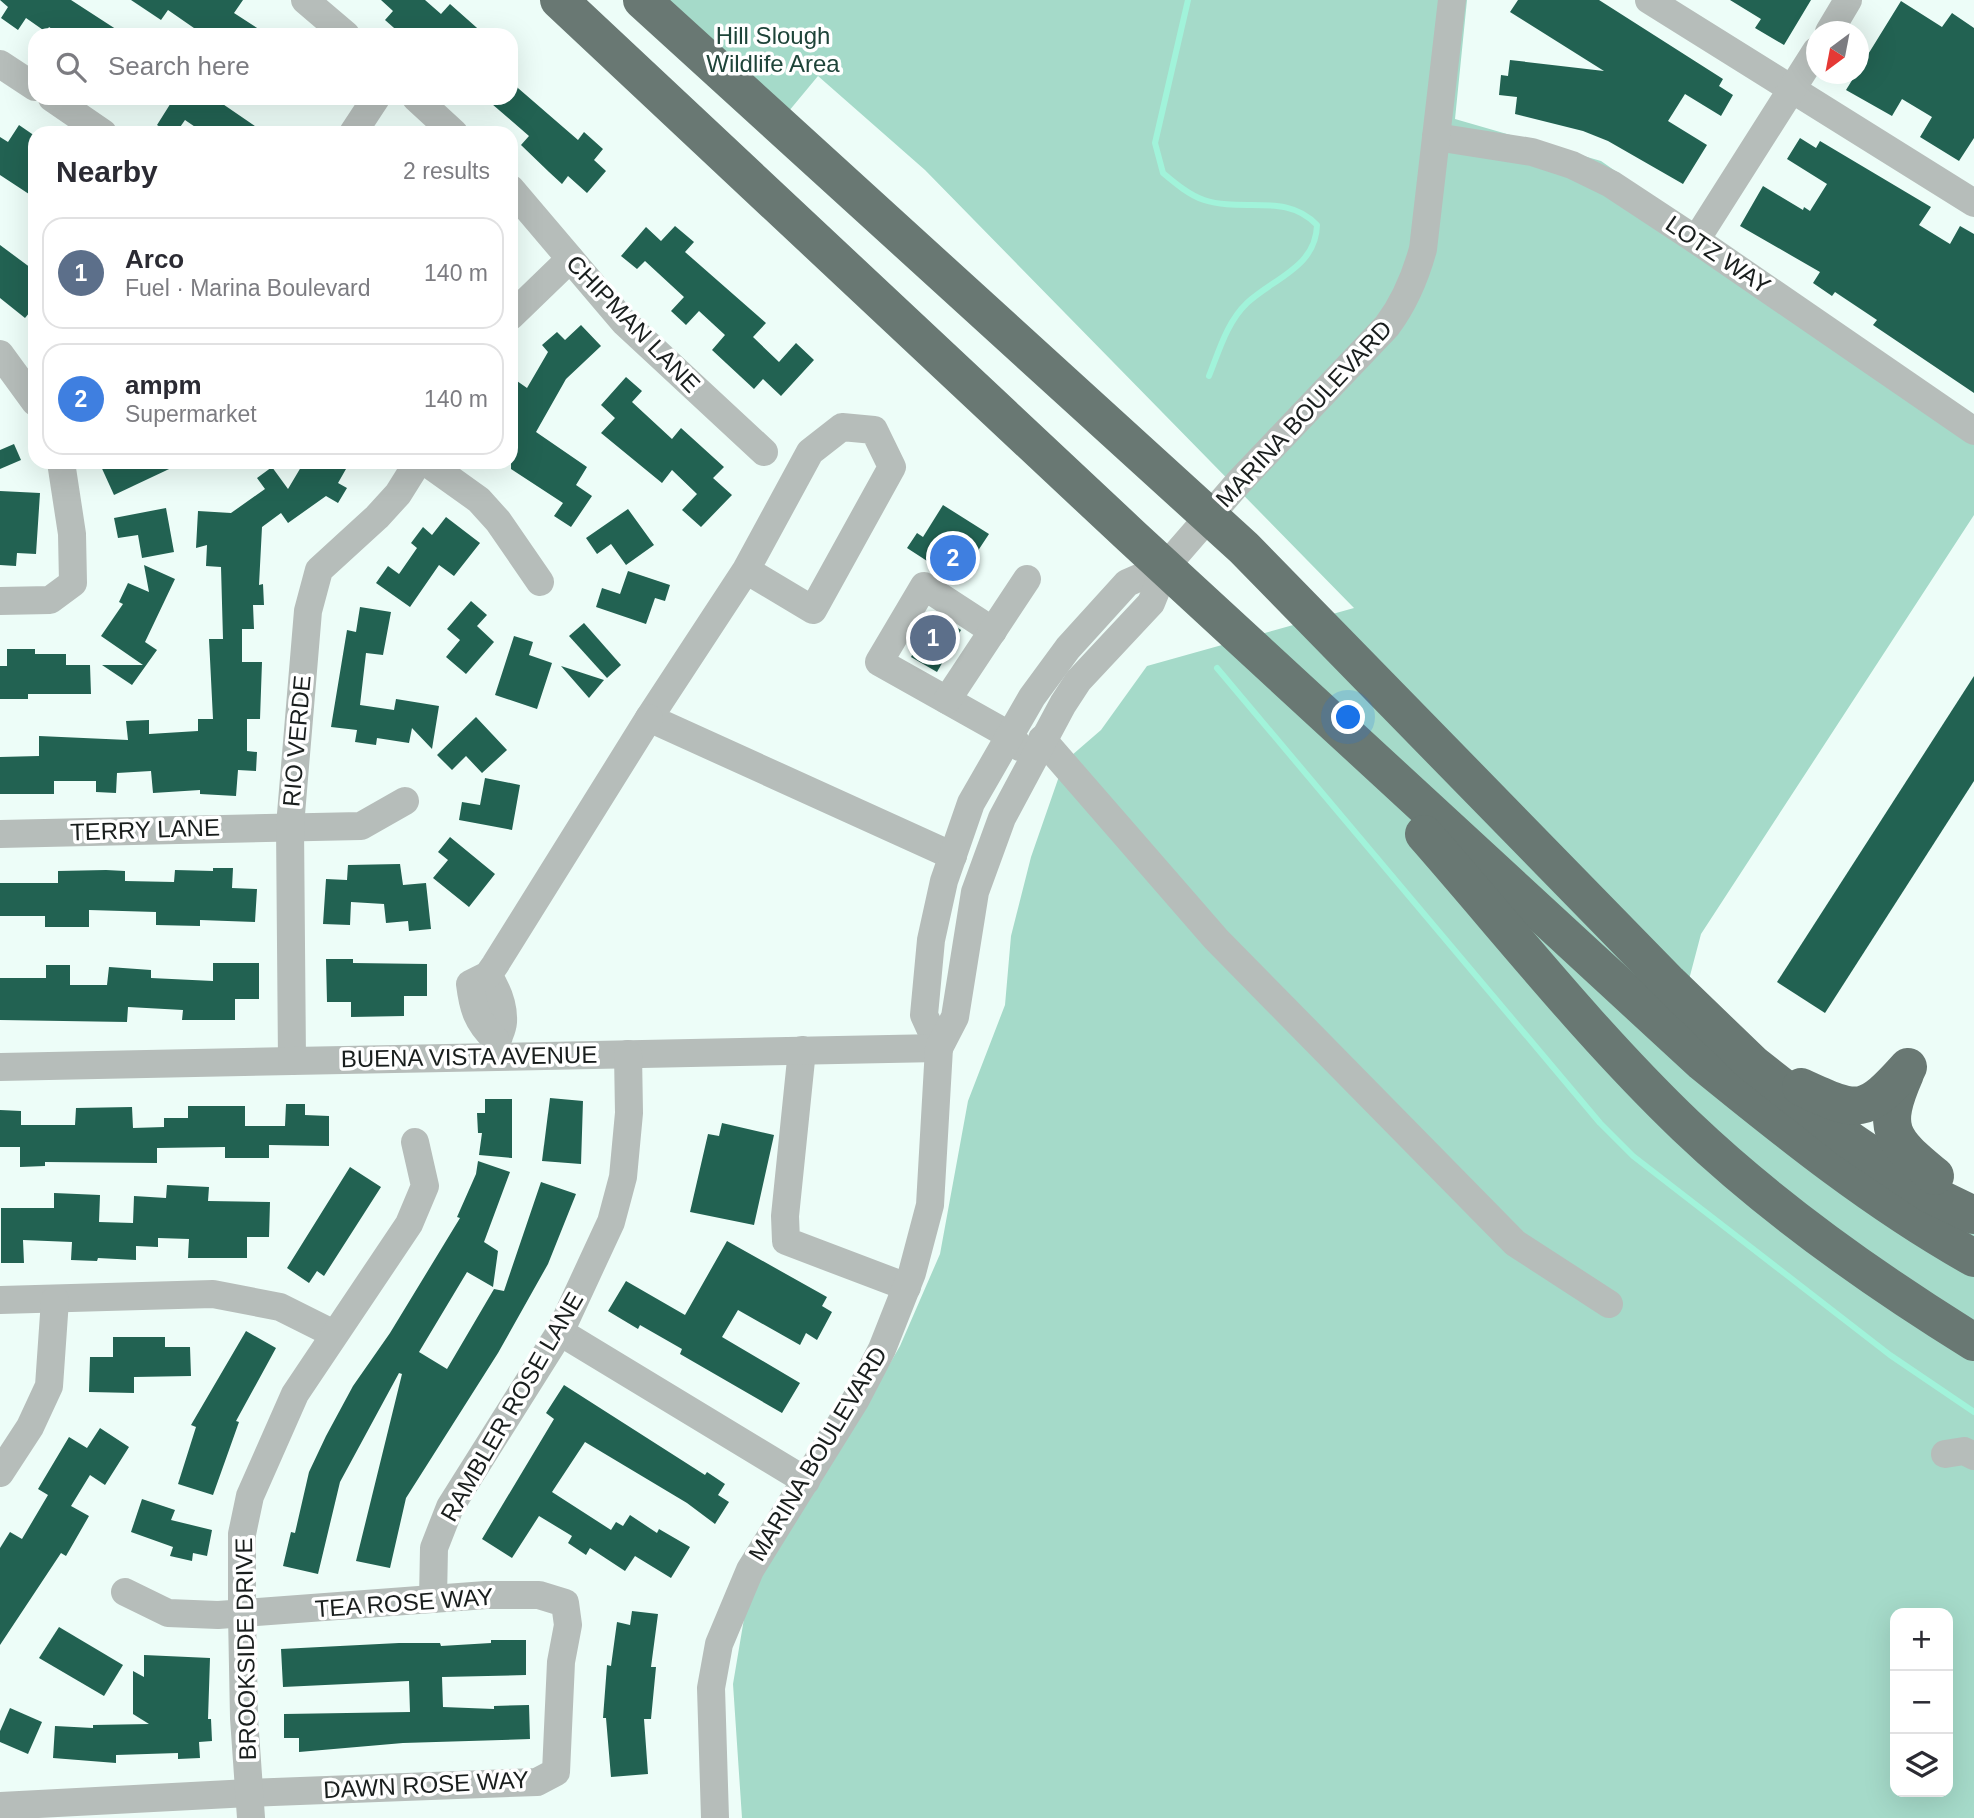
<!DOCTYPE html>
<html lang="en">
<head>
<meta charset="utf-8">
<style>
  :root { --surface:#fff; --page:#f2f2f3; --text:#2b2b33; --muted:#7c7c81; --line:#e1e1e2; --accent:#2563eb }
  body { margin:0; font-family:Helvetica,sans-serif; background:var(--page); color:var(--text) }
  .controls { position:absolute; right:21px; bottom:21px; display:grid; overflow:hidden; border-radius:14px; box-shadow:0 7px 28px #0002 }
  .controls button { width:63px; height:63px; display:grid; place-items:center; padding:0; border:0; border-bottom:2px solid var(--line); background:var(--surface); color:var(--text); font:35px sans-serif }
  .compass { position:absolute; left:1806px; top:21px; width:63px; height:63px; border-radius:50%; background:var(--surface); box-shadow:0 7px 28px #0002; rotate:212deg }
  .you { position:absolute; left:1349px; top:718px; width:24px; height:24px; margin:-18px; border:5px solid #fff; border-radius:50%; background:#1a73e8; box-shadow:0 0 0 10px #1a73e833 }
  .badge { display:grid; place-items:center; width:46px; height:46px; border-radius:50%; background:var(--accent); color:#fff; font-size:23px; font-weight:700 }
  .pin { position:absolute; translate:-50% -50%; border:4px solid #fff; box-shadow:0 2px 7px #0006 }
  .list { margin:0; padding:0; list-style:none }
  h2 { display:flex; justify-content:space-between; align-items:center; height:91px; margin:0; padding:0 28px; font-size:30px }
  h2 small { font-size:23px; font-weight:400; color:var(--muted) }
  .list li { display:grid; grid-template-columns:46px 1fr auto; gap:21px; align-items:center; box-sizing:border-box; height:112px; margin:0 14px 14px; padding:0 14px; border:2px solid var(--line); border-radius:21px }
  .list b { display:block; font-size:26px; white-space:nowrap }
  .list p { margin:0; font-size:23px; white-space:nowrap; color:var(--muted) }
  .list em { font-size:23px; font-style:normal; color:var(--muted) }
  .icon { flex:none; width:38px; height:38px; fill:none; stroke:currentColor; stroke-width:2; stroke-linecap:round; stroke-linejoin:round }
  .map { position:relative; flex:none; width:1974px; height:1818px; overflow:hidden }
  .search { position:absolute; background:var(--surface); box-shadow:0 7px 28px #0002; left:28px; top:28px; width:490px; height:77px; display:flex; align-items:center; gap:18px; box-sizing:border-box; padding:0 24px; border-radius:21px; color:var(--muted); font-size:26px }
  .panel { position:absolute; background:var(--surface); box-shadow:0 7px 28px #0002; left:28px; top:126px; width:490px; height:343px; border-radius:21px }
  .map>svg:first-child { display:block }
  .green { fill:#a5dac9; fill-rule:evenodd }
  .lines { fill:none; stroke-linecap:round; stroke-linejoin:round }
  .stream { stroke:#a1f3da; stroke-width:6 }
  .building { fill:#226252 }
  .minor { stroke:#b6bdba; stroke-width:28 }
  .highway { stroke:#697873; stroke-width:38 }
  .labels { text-anchor:middle; stroke-width:7; stroke-linejoin:round; paint-order:stroke }
  .park-label { font-size:24px; fill:#1e4439; stroke:#fff }
  .street-label { font-size:24px; fill:#191e1d; stroke:#fff }
</style>
</head>
<body>
<div class="map">
<svg width="1974" height="1818" viewBox="0 0 1974 1818">
  <rect width="100%" height="100%" fill="#edfdf8"/>
  <path class="green" d="M642 0H1467L1455 119 1601 161 1974 421V515L1701 934 1672 1044 1974 1217V1818H742L733 1684 749 1589 832 1463 900 1346 940 1254 968 1101 1005 1005 1011 936 1031 857 1064 762 1101 730 1147 666 1354 608 925 170 818 76 779 123ZM1895 1613H1948V1792H1895Z"/>
  <g class="lines">
    <g class="stream">
      <path d="M1188 0 1155 143 1163 173C1175 183 1189 195 1204 200 1243 213 1286 192 1317 225 1316 267 1274 278 1247 303 1227 322 1219 351 1209 376"/>
      <polyline points="1217,668 1600,1123 1633,1156 1890,1355 1974,1412"/>
    </g>
  </g>
  <g class="building">
    <polygon points="0,0 71,0 125,35 61,35 49,27 46,32 26,18 18,30 1,18 8,7"/>
    <polygon points="131,0 243,0 234,13 268,35 204,35 168,10 161,20"/>
    <polygon points="381,0 425,0 441,14 450,4 485,35 402,35 385,20 393,11"/>
    <polygon points="1518,0 1599,0 1723,79 1719,86 1733,95 1721,116 1685,94 1668,121 1707,145 1683,184 1608,141 1583,131 1515,114 1517,97 1499,95 1501,75 1508,76 1510,60 1604,71 1510,12"/>
    <polygon points="1730,0 1811,0 1784,45 1755,28 1761,19"/>
    <polygon points="1901,1 1942,27 1952,13 1974,28 1974,138 1959,161 1920,137 1932,117 1902,99 1892,116 1846,90"/>
    <polygon points="511,82 578,140 584,132 603,149 594,160 606,171 587,193 568,176 562,184 549,172 521,145 529,136 485,98 511,98"/>
    <polygon points="174,98 214,98 265,133 204,133 185,120 176,133 169,133 157,125"/>
    <polygon points="19,125 35,136 35,198 0,175 0,137 8,142"/>
    <polygon points="1800,138 1816,148 1820,141 1931,207 1919,225 1950,244 1960,226 1974,234 1974,393 1873,325 1877,320 1835,292 1832,296 1813,283 1820,272 1740,226 1763,186 1803,210 1804,207 1810,211 1827,184 1787,159"/>
    <polygon points="675,226 694,242 685,252 766,323 753,337 779,362 796,343 814,360 781,396 763,379 754,389 712,350 725,335 699,311 686,325 671,311 684,297 645,261 637,269 621,256 646,227 661,241"/>
    <polygon points="0,245 35,271 35,306 25,318 0,298"/>
    <polygon points="581,325 601,346 566,379 536,432 587,467 576,485 592,496 571,527 554,516 563,503 511,469 511,391 517,381 527,388 548,352 542,345 557,332 565,340"/>
    <polygon points="626,377 642,391 632,402 672,439 681,428 724,467 713,478 732,495 701,527 682,510 697,494 672,470 662,483 601,433 615,418 601,405"/>
    <polygon points="14,444 21,460 0,469 0,450"/>
    <polygon points="99,462 184,462 114,495"/>
    <polygon points="304,462 350,462 338,483 347,488 338,503 326,496 288,523 281,513 262,527 259,585 263,584 264,605 253,605 254,629 242,629 242,662 262,662 260,719 247,719 247,751 257,752 256,771 238,770 236,796 200,794 200,790 153,793 151,771 117,773 116,793 96,792 96,781 54,781 54,794 0,794 0,757 39,756 39,736 128,740 126,721 149,720 149,734 198,731 198,719 213,719 209,639 223,639 221,567 206,566 207,545 196,548 198,511 231,513 265,489 257,478 272,467 288,489"/>
    <polygon points="0,491 40,493 36,554 17,553 16,566 0,565"/>
    <polygon points="943,505 989,534 958,581 907,548 917,533 923,537"/>
    <polygon points="166,508 174,552 142,558 138,535 118,538 114,518"/>
    <polygon points="628,509 654,545 626,565 611,544 597,554 586,538"/>
    <polygon points="446,517 480,543 454,576 439,565 410,607 376,583 388,566 399,574 417,548 411,543 423,527 432,535"/>
    <polygon points="144,565 175,579 145,642 157,650 132,685 102,665 143,665 101,636 123,604 119,602 128,583 149,592"/>
    <polygon points="628,571 670,585 665,601 655,598 646,624 596,607 602,588 620,594"/>
    <polygon points="471,601 487,615 477,626 494,642 466,674 446,657 460,640 447,629"/>
    <polygon points="360,607 391,612 383,655 366,653 360,705 394,710 396,699 439,706 432,749 412,728 409,743 377,738 376,745 355,742 357,730 331,727 347,630 356,632"/>
    <polygon points="936,613 961,630 937,672 911,657"/>
    <polygon points="584,623 621,665 607,678 569,636"/>
    <polygon points="514,636 533,642 529,655 552,663 537,709 495,695"/>
    <polygon points="7,649 35,649 35,654 66,654 66,665 90,665 91,694 28,694 28,699 0,699 0,666 7,666"/>
    <polygon points="561,666 604,680 589,698"/>
    <polygon points="1974,676 1974,781 1825,1013 1777,982"/>
    <polygon points="476,717 507,750 482,773 466,756 452,770 437,755"/>
    <polygon points="485,778 520,785 512,830 459,820 462,802 480,805"/>
    <polygon points="450,837 495,874 469,907 433,878 448,860 438,852"/>
    <polygon points="400,864 403,885 426,883 431,929 409,931 408,921 386,923 384,904 351,902 350,925 323,924 326,879 347,880 348,865"/>
    <polygon points="213,868 233,868 232,888 257,889 255,922 200,920 200,926 156,925 156,912 89,910 89,927 45,927 45,916 0,916 0,883 58,883 58,871 106,870 125,871 125,881 174,882 175,870 213,871"/>
    <polygon points="326,959 353,959 353,963 427,964 427,996 404,996 404,1016 351,1017 351,1002 327,1002"/>
    <polygon points="213,963 259,963 259,999 235,999 235,1020 182,1020 183,1010 128,1007 127,1022 0,1020 0,978 46,978 46,965 70,965 70,985 107,985 109,967 151,970 151,978 213,981"/>
    <polygon points="550,1098 583,1101 581,1164 542,1161"/>
    <polygon points="485,1099 512,1099 512,1158 479,1155 482,1133 478,1133 477,1113 485,1113"/>
    <polygon points="286,1104 305,1104 305,1115 329,1116 329,1146 269,1145 269,1158 225,1158 225,1147 157,1148 157,1163 45,1162 45,1166 20,1167 20,1147 0,1147 0,1110 21,1111 21,1125 75,1125 76,1108 132,1107 133,1128 164,1127 164,1118 188,1118 188,1106 245,1106 245,1126 285,1126"/>
    <polygon points="722,1123 774,1135 754,1225 690,1212 708,1134 719,1136"/>
    <polygon points="478,1161 510,1172 484,1242 498,1251 493,1287 467,1272 419,1352 447,1369 494,1289 504,1291 541,1182 576,1194 548,1264 498,1353 406,1498 390,1568 356,1561 402,1374 399,1373 340,1482 318,1574 283,1566 291,1532 295,1533 309,1472 326,1436 353,1386 390,1333 460,1218 457,1217 476,1174"/>
    <polygon points="350,1167 381,1187 324,1276 317,1271 309,1283 287,1268"/>
    <polygon points="167,1185 209,1187 208,1201 270,1202 269,1237 247,1237 247,1258 188,1258 189,1239 158,1238 158,1247 136,1246 136,1260 98,1258 97,1261 71,1260 72,1242 23,1240 24,1263 1,1263 1,1208 54,1208 54,1193 100,1195 99,1222 133,1223 134,1196 166,1198"/>
    <polygon points="727,1241 827,1297 822,1306 832,1312 817,1340 806,1333 800,1345 738,1310 722,1337 800,1383 782,1413 680,1354 682,1349 640,1325 638,1329 608,1311 626,1281 685,1315"/>
    <polygon points="246,1331 276,1348 236,1421 239,1422 213,1495 178,1484 196,1427 191,1425"/>
    <polygon points="113,1337 165,1337 165,1347 190,1347 191,1376 134,1377 134,1393 89,1392 90,1357 113,1357"/>
    <polygon points="564,1385 705,1475 707,1472 725,1484 718,1495 729,1502 715,1524 687,1503 585,1442 552,1492 611,1530 616,1522 623,1526 630,1515 657,1533 659,1529 690,1547 671,1578 635,1556 625,1571 590,1548 586,1555 568,1543 572,1536 539,1516 512,1558 482,1539 554,1419 546,1413"/>
    <polygon points="100,1428 129,1447 105,1485 90,1475 71,1506 89,1516 66,1556 61,1553 0,1645 0,1548 10,1532 22,1539 48,1495 38,1489 69,1437 87,1448"/>
    <polygon points="142,1499 175,1510 171,1520 212,1530 207,1556 193,1553 192,1561 170,1556 173,1547 131,1532"/>
    <polygon points="632,1611 658,1614 651,1667 656,1667 651,1719 644,1719 648,1774 611,1777 606,1718 603,1718 607,1665 611,1666 617,1622 630,1625"/>
    <polygon points="59,1627 123,1665 104,1696 39,1658"/>
    <polygon points="491,1640 526,1640 526,1675 442,1677 443,1707 494,1709 494,1706 529,1705 530,1739 403,1743 299,1752 299,1738 284,1738 284,1714 410,1712 409,1681 283,1687 281,1649 399,1643 440,1643 441,1646 491,1643"/>
    <polygon points="144,1655 210,1658 208,1719 211,1719 212,1741 199,1742 200,1758 178,1759 178,1753 116,1755 116,1763 53,1758 55,1726 93,1728 93,1725 149,1724 133,1714 133,1671 144,1677"/>
    <polygon points="10,1708 42,1722 28,1754 0,1742 0,1731"/>
  </g>
  <g class="lines">
    <g class="minor">
      <polyline points="305,0 346,35"/>
      <polyline points="1649,0 1974,203"/>
      <polyline points="1829,32 1848,0"/>
      <polyline points="0,64 35,87"/>
      <polyline points="52,98 103,133"/>
      <polyline points="416,98 454,133"/>
      <polyline points="353,133 376,98"/>
      <polyline points="1436,137 1532,152 1572,165 1611,184 1696,240 1974,431"/>
      <polyline points="511,189 624,322 764,452"/>
      <polyline points="1696,240 1816,51"/>
      <polyline points="511,316 570,259"/>
      <polyline points="0,354 35,402"/>
      <polyline points="426,462 479,500 498,521 540,582"/>
      <polyline points="746,570 810,452 842,427 874,430 892,467 813,610 746,570 649,718 953,856"/>
      <polyline points="0,601 50,600 73,583 72,534 61,462"/>
      <polyline points="993,631 924,586 879,662 1009,735 1020,747"/>
      <polyline points="947,700 1027,579"/>
      <polyline points="1042,739 1216,939 1515,1243 1609,1304"/>
      <polyline points="0,834 361,826 405,801"/>
      <path d="M488 975C497 989 504 1005 503 1022 502 1034 495 1038 496 1054"/>
      <path d="M495 1039C477 1022 473 1008 470 984L488 975 495 965 649 718"/>
      <polyline points="939,1048 924,1015 931,940 944,881 971,803 1032,697 1068,648 1127,583 1166,566"/>
      <polyline points="802,1050 785,1216 786,1241 907,1287"/>
      <polyline points="292,1061 290,826 308,611 319,570 377,517 398,494 418,462"/>
      <polyline points="0,1067 939,1048"/>
      <polyline points="0,1300 213,1294 280,1307 334,1334"/>
      <polyline points="560,1332 806,1481"/>
      <polyline points="1945,1454 1964,1451 1974,1456"/>
      <polyline points="0,1473 30,1427 49,1386 55,1300"/>
      <polyline points="433,1599 434,1548 450,1507 560,1332 611,1222 623,1177 629,1113 628,1054"/>
      <polyline points="0,1806 249,1793 537,1782 556,1772 561,1662 568,1625 565,1603 539,1595 486,1595 218,1615 168,1613 125,1592"/>
      <polyline points="251,1818 244,1718 242,1615 242,1534 250,1496 295,1394 409,1224 425,1186 415,1142"/>
      <path d="M715 1818 711 1688 719 1644 750 1570 856 1399 882 1349 912 1273 930 1205 939 1048 955 1017 975 892 1002 818 1063 704 1078 681 1151 603 1166 566 1238 483 1387 326C1405 302 1415 278 1423 249L1452 0"/>
    </g>
    <g class="highway">
      <path d="M559 0 1131 536 1702 1062C1789 1133 1876 1203 1974 1258"/>
      <polyline points="642,0 1244,548 1669,983 1753,1064 1851,1141 1928,1193 1974,1215"/>
      <path d="M1424 834C1510 932 1591 1035 1686 1126 1773 1209 1872 1279 1974 1342"/>
      <path d="M1905 1074C1881 1129 1890 1139 1935 1176"/>
      <path d="M1801 1087C1859 1114 1865 1115 1908 1067"/>
    </g>
  </g>
  <g class="labels">
    <g class="park-label">
      <text x="773" y="44">Hill Slough<tspan x="773" dy="28">Wildlife Area</tspan></text>
    </g>
    <g class="street-label">
      <text transform="translate(1718 255) rotate(34)" y="8">LOTZ WAY</text>
      <text transform="translate(633 324) rotate(46)" y="8">CHIPMAN LANE</text>
      <text transform="translate(1304 414) rotate(-47)" y="8">MARINA BOULEVARD</text>
      <text transform="translate(297 741) rotate(-85)" y="8">RIO VERDE</text>
      <text transform="translate(145 830) rotate(-2)" y="8">TERRY LANE</text>
      <text transform="translate(469 1057) rotate(-1)" y="8">BUENA VISTA AVENUE</text>
      <text transform="translate(512 1407) rotate(-60)" y="8">RAMBLER ROSE LANE</text>
      <text transform="translate(818 1454) rotate(-59)" y="8">MARINA BOULEVARD</text>
      <text transform="translate(404 1603) rotate(-4)" y="8">TEA ROSE WAY</text>
      <text transform="translate(246 1649) rotate(-91)" y="8">BROOKSIDE DRIVE</text>
      <text transform="translate(426 1785) rotate(-3)" y="8">DAWN ROSE WAY</text>
    </g>
  </g>
</svg>
<div class="controls">
<button>+</button>
<button>−</button>
<button><svg class="icon" aria-label="layers" viewBox="0 0 24 24"><path d="M12 4l9 5-9 5-9-5zM3 14l9 5 9-5"/></svg></button>
</div>
<svg class="compass" viewBox="-18 -18 36 36"><path d="M0-13l5 13h-10z" fill="#e53935"/><path d="M0 13l5-13h-10z" fill="#7c7c81"/></svg>
<div class="you"></div>
<div class="pin badge" style="left:933px;top:638px;background:#5c6f8a">1</div>
<div class="pin badge" style="left:953px;top:558px;background:#3f7fe0">2</div>
<div class="search"><svg class="icon" aria-label="search" viewBox="0 0 24 24"><circle cx="10" cy="10" r="6"/><path d="M15 15l6 6"/></svg>Search here</div>
<section class="panel">
<h2>Nearby<small>2 results</small></h2>
<ul class="list">
<li><span class="badge" style="background:#5c6f8a">1</span><div><b>Arco</b><p>Fuel · Marina Boulevard</p></div><em>140 m</em></li>
<li><span class="badge" style="background:#3f7fe0">2</span><div><b>ampm</b><p>Supermarket</p></div><em>140 m</em></li>
</ul>
</section>
</div>
</body>
</html>
